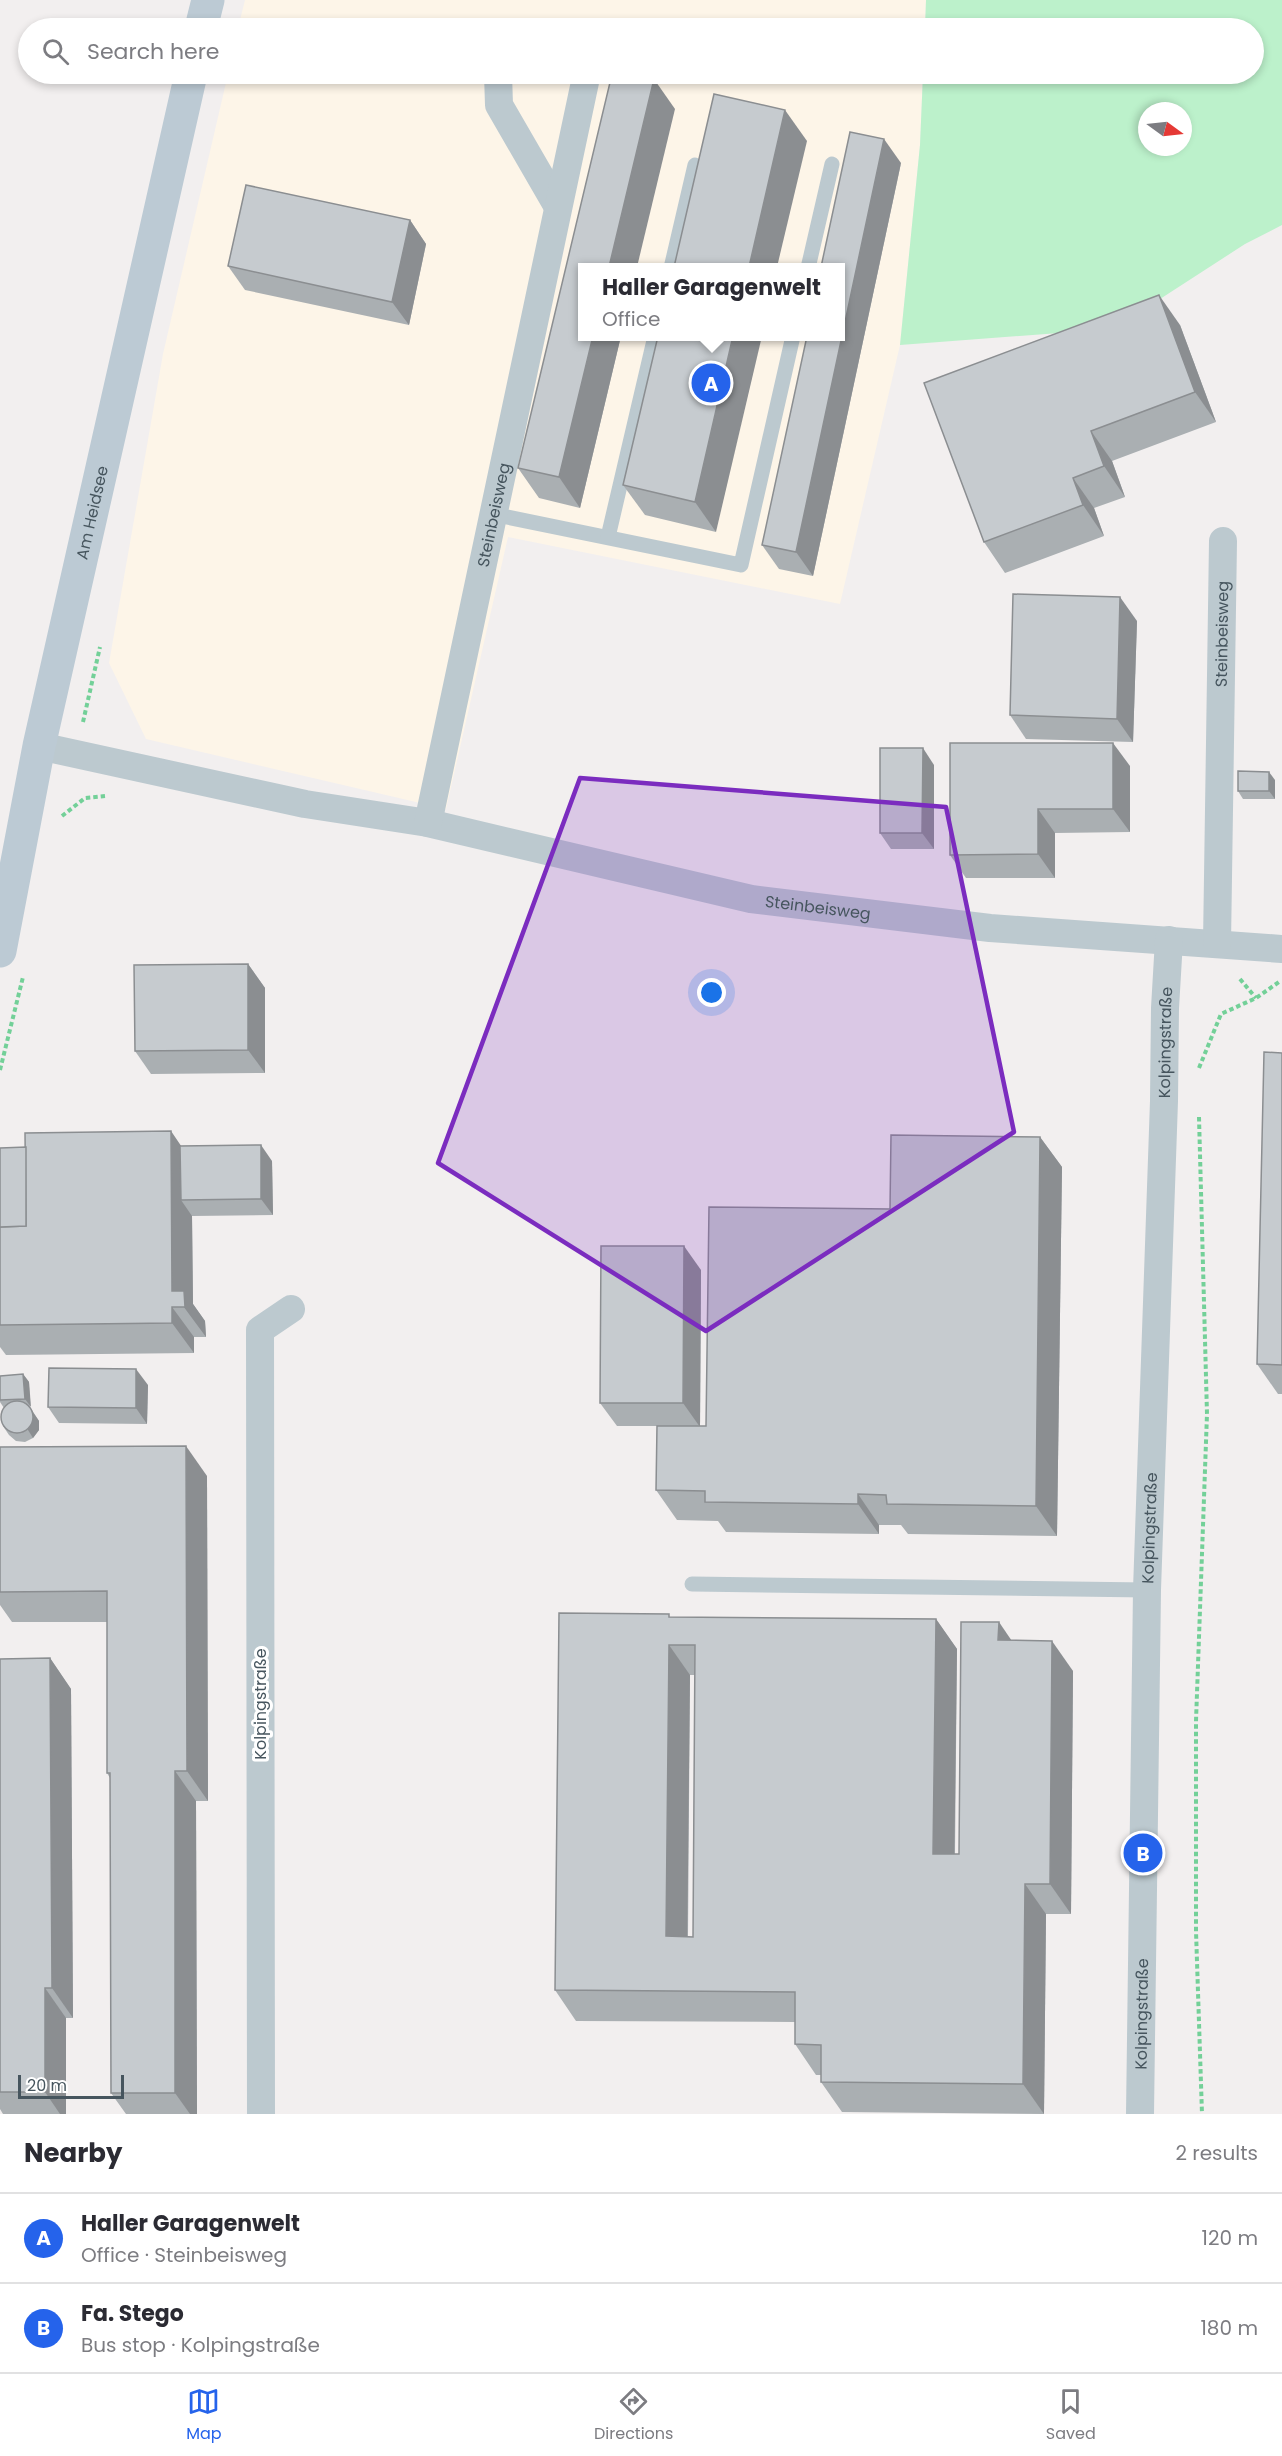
<!DOCTYPE html>
<html lang="en">
<head>
<meta charset="utf-8">
<style>
  :root { --surface:#fff; --page:#f7f7f7; --text:#2b2b33; --muted:#7c7c81; --line:#e1e1e2; --accent:#2563eb }
  body { margin:0; font-family:Poppins,sans-serif; background:var(--page); color:var(--text) }
  .compass { position:absolute; left:1138px; top:102px; width:54px; height:54px; border-radius:50%; background:var(--surface); box-shadow:0 3px 9px #0003; rotate:105deg }
  .scale { position:absolute; left:18px; bottom:15px; width:106px; box-sizing:border-box; padding-left:6px; border:3px solid #46555e; border-top:0; font-size:16px; line-height:21px; white-space:nowrap; color:#46555e; -webkit-text-stroke:4px #fff; paint-order:stroke }
  .you { position:absolute; left:712px; top:993px; width:21px; height:21px; margin:-15px; border:4px solid #fff; border-radius:50%; background:#1a73e8; box-shadow:0 0 0 9px #1a73e833 }
  .badge { display:grid; place-items:center; width:39px; height:39px; border-radius:50%; background:var(--accent); color:#fff; font-size:20px; font-weight:700 }
  .pin { position:absolute; translate:-50% -50%; border:3px solid #fff; box-shadow:0 2px 6px #0006 }
  .popup { position:absolute; left:578px; top:263px; width:267px; height:78px; box-sizing:border-box; display:grid; place-content:center; border-radius:0px; background:var(--surface); filter:drop-shadow(0 2px 4px #0005); font-size:20px; white-space:nowrap; color:var(--muted) }
  .popup b { font-size:22px; color:var(--text) }
  .popup::after { content:''; position:absolute; left:50%; top:100%; margin-left:-12px; border:12px solid transparent; border-top-color:var(--surface) }
  .list { margin:0; padding:0; list-style:none }
  h2 { display:flex; justify-content:space-between; align-items:center; height:78px; margin:0; padding:0 24px; font-size:26px }
  h2 small { font-size:20px; font-weight:400; color:var(--muted) }
  .list li { display:grid; grid-template-columns:39px 1fr auto; gap:18px; align-items:center; box-sizing:border-box; height:90px; padding:0 24px; border-top:2px solid var(--line) }
  .list b { display:block; font-size:22px; white-space:nowrap }
  .list p { margin:0; font-size:20px; white-space:nowrap; color:var(--muted) }
  .list em { font-size:20px; font-style:normal; color:var(--muted) }
  .icon { flex:none; width:33px; height:33px; fill:none; stroke:currentColor; stroke-width:2; stroke-linecap:round; stroke-linejoin:round }
  .map { position:relative; flex:none; width:1282px; height:2114px; overflow:hidden }
  .search { position:absolute; background:var(--surface); box-shadow:0 3px 9px #0003; left:18px; right:18px; top:18px; height:66px; display:flex; align-items:center; gap:15px; box-sizing:border-box; padding:0 21px; border-radius:33px; color:var(--muted); font-size:22px }
  .sheet { height:258px; background:var(--surface) }
  nav { display:flex; justify-content:space-around; align-items:center; box-sizing:border-box; height:84px; border-top:2px solid var(--line); background:var(--surface); font-size:16px; color:var(--muted) }
  nav a { display:grid; justify-items:center; gap:3px }
  nav .on { color:var(--accent) }
  .map>svg:first-child { display:block }
  .commercial { fill:#fdf5e8; fill-rule:evenodd }
  .green { fill:#bcf1cb; fill-rule:evenodd }
  .lines { fill:none; stroke-linecap:round; stroke-linejoin:round }
  .path { stroke:#73d098; stroke-width:4; stroke-dasharray:4.5 3; stroke-linecap:butt }
  .lane { stroke:#bcc9cf; stroke-width:15 }
  .street { stroke:#bcc9cf; stroke-width:28 }
  .secondary { stroke:#bccad4; stroke-width:33 }
  .wall { fill:#aaafb2; fill-rule:evenodd }
  .shaded-wall { fill:#8b8e91 }
  .building { fill:#c6cbcf; stroke:#8b8e91; stroke-width:1.5; fill-rule:evenodd }
  .marked { fill:#7b2cbf; fill-opacity:0.2; stroke:#7b2cbf; stroke-width:4.5; stroke-linejoin:round }
  .labels { text-anchor:middle; stroke-width:6; stroke-linejoin:round; paint-order:stroke }
  .street-label { font-size:16px; fill:#46555e; stroke:#fff }
</style>
</head>
<body>
<div class="map">
<svg width="1282" height="2114" viewBox="0 0 1282 2114">
  <rect width="100%" height="100%" fill="#f2efef"/>
  <g class="commercial">
    <polygon points="245,0 926,0 925,28 238,28"/>
    <path d="M228 74H923L920 145 900 345 840 604 508 537 446 809 146 739 109 663 163 354ZM582 268H840V336H582Z"/>
  </g>
  <path class="green" d="M926 0H1282V225L1245 244 1140 312 1086 331 900 345 920 145 923 74H1254V28H925ZM1147 111H1183V147H1147Z"/>
  <g class="lines">
    <g class="path">
      <polyline points="83,722 100,647"/>
      <polyline points="62,816 85,798 105,796"/>
      <polyline points="1240,979 1256,998"/>
      <polyline points="1199,1068 1221,1014 1256,998 1279,982"/>
      <polyline points="0,1070 23,977"/>
      <polyline points="1199,1117 1207,1414 1196,1721 1196,1931 1202,2114"/>
    </g>
    <g class="lane">
      <polyline points="671,268 695,165"/>
      <polyline points="808,268 832,164"/>
      <polyline points="492,514 741,565 793,336"/>
      <polyline points="608,537 655,336"/>
      <polyline points="692,1584 1147,1590"/>
    </g>
    <g class="street">
      <polyline points="498,74 499,105 558,207"/>
      <path id="s1" d="M39 746 305 804 428 823 751 899 990 928 1282 949"/>
      <path id="s2" d="M428 823 585 82 581 74"/>
      <path id="s3" d="M1217 944 1223 541"/>
      <polyline points="261,2114 260,1330 291,1309"/>
      <path id="s4" d="M1140 2114 1147 1590 1164 1101 1165 1008 1169 940"/>
    </g>
    <g class="secondary">
      <polyline points="201,28 208,0"/>
      <path id="s5" d="M0 951 39 746 191 74"/>
    </g>
  </g>
  <g class="wall">
    <polygon points="675,109 582,336 621,336 580,508 539,498 518,468"/>
    <polygon points="901,163 813,576 779,569 762,545"/>
    <polygon points="410,220 426,244 409,325 245,290 228,266"/>
    <polygon points="1180,325 1216,422 1112,461 1125,497 1094,508 1104,536 1005,573 984,542"/>
    <polygon points="658,336 716,532 645,515 623,485"/>
    <polygon points="1137,621 1133,742 1026,739 1010,715"/>
    <polygon points="950,743 1130,766 1130,832 1055,833 1055,878 966,878 950,855"/>
    <polygon points="934,765 934,849 891,849 880,833"/>
    <polygon points="1275,780 1275,799 1243,799 1238,791"/>
    <polygon points="248,964 265,988 265,1073 151,1074 135,1051"/>
    <polygon points="1282,1053 1282,1394 1278,1394 1257,1364"/>
    <polygon points="1040,1137 1062,1167 1057,1536 908,1534 901,1525 879,1525 879,1534 726,1532 718,1521 677,1520 656,1490 657,1426 617,1426 600,1403 701,1270 700,1426 706,1426 890,1209"/>
    <polygon points="180,1146 272,1161 273,1215 192,1216 193,1304 205,1321 206,1337 194,1337 194,1353 6,1355 0,1347 0,1148"/>
    <polygon points="23,1374 29,1382 30,1407 39,1421 39,1430 33,1438 25,1442 16,1441 9,1435 3,1426 4,1408 0,1402 0,1376"/>
    <polygon points="148,1385 147,1424 59,1423 48,1407"/>
    <polygon points="0,1447 207,1476 208,1801 196,1801 197,2114 126,2114 111,2093 110,1778 107,1773 107,1622 12,1622 0,1605"/>
    <path d="M671 1617 936 1619 957 1649 955 1854H959L1011 1640 1073 1671 1071 1914H1046L1044 2114 842 2112 821 2082V2075H816L795 2044V2022L576 2021 555 1990ZM690 1675H695L693 1937 688 1936Z"/>
    <polygon points="50,1658 71,1689 73,2018 66,2018 66,2114 3,2114 0,2109 0,1659"/>
  </g>
  <g class="shaded-wall">
    <polygon points="654,79 675,109 637,267 609,267"/>
    <polygon points="785,110 807,141 777,267 749,267"/>
    <polygon points="884,139 901,163 813,576 796,552"/>
    <polygon points="410,220 426,244 409,325 392,302"/>
    <polygon points="1159,295 1180,325 1216,422 1195,392"/>
    <polygon points="593,336 621,336 580,508 559,477"/>
    <polygon points="733,336 762,336 716,532 695,502"/>
    <polygon points="1091,431 1112,461 1125,497 1104,466"/>
    <polygon points="1073,478 1094,508 1104,536 1083,505"/>
    <polygon points="1120,597 1137,621 1133,742 1117,719"/>
    <polygon points="1113,743 1130,766 1130,832 1113,809"/>
    <polygon points="923,748 934,765 934,849 922,833"/>
    <polygon points="1269,772 1275,780 1275,799 1269,791"/>
    <polygon points="1038,809 1055,833 1055,878 1038,854"/>
    <polygon points="248,964 265,988 265,1073 248,1050"/>
    <polygon points="171,1131 192,1162 181,1200 192,1216 193,1304 205,1321 206,1337 172,1291"/>
    <polygon points="1040,1137 1062,1167 1057,1536 1036,1506"/>
    <polygon points="261,1145 272,1161 273,1215 261,1199"/>
    <polygon points="684,1246 701,1270 700,1427 683,1403"/>
    <polygon points="172,1307 194,1337 194,1353 172,1323"/>
    <polygon points="136,1369 148,1385 147,1424 136,1408"/>
    <polygon points="23,1374 29,1382 31,1407 25,1399"/>
    <polygon points="28,1405 39,1421 39,1430 33,1438 28,1430"/>
    <polygon points="186,1446 207,1476 208,1801 187,1771"/>
    <polygon points="858,1494 879,1525 879,1534 858,1504"/>
    <polygon points="936,1619 957,1649 954,1884 933,1854"/>
    <polygon points="999,1622 1020,1653 998,1640"/>
    <polygon points="1052,1641 1073,1671 1071,1914 1050,1884"/>
    <polygon points="669,1645 690,1675 687,1966 666,1936"/>
    <polygon points="50,1658 71,1689 73,2018 52,1988"/>
    <polygon points="175,1771 196,1801 197,2114 190,2114 175,2093"/>
    <polygon points="1025,1884 1046,1914 1044,2114 1023,2084"/>
    <polygon points="45,1988 66,2018 66,2114 60,2114 45,2092"/>
  </g>
  <g class="building">
    <polygon points="612,74 632,74 654,79 609,267 582,267 582,336 593,336 559,477 518,468"/>
    <polygon points="714,94 785,110 749,267 674,267"/>
    <polygon points="850,132 884,139 796,552 762,545 807,336 840,336 840,267 821,267"/>
    <polygon points="246,185 410,220 392,302 228,266"/>
    <polygon points="1159,295 1195,392 1091,431 1104,466 1073,478 1083,505 984,542 924,383"/>
    <polygon points="658,336 733,336 695,502 623,485"/>
    <polygon points="1013,594 1120,597 1117,719 1010,715"/>
    <polygon points="950,743 1113,743 1113,809 1038,809 1038,854 950,855"/>
    <polygon points="880,748 923,748 922,833 880,833"/>
    <polygon points="1238,771 1269,772 1269,791 1238,791"/>
    <polygon points="248,964 248,1050 135,1051 134,965"/>
    <polygon points="1264,1052 1282,1053 1282,1365 1257,1364"/>
    <polygon points="171,1131 172,1291 184,1291 185,1307 172,1307 172,1323 0,1325 0,1227 26,1226 25,1133"/>
    <polygon points="891,1135 1040,1137 1036,1506 887,1504 886,1495 858,1494 858,1504 705,1502 705,1491 656,1490 657,1426 706,1426 709,1207 890,1209"/>
    <polygon points="261,1145 261,1199 181,1200 180,1146"/>
    <polygon points="26,1147 26,1226 0,1227 0,1148"/>
    <polygon points="601,1246 684,1246 683,1403 600,1403"/>
    <polygon points="49,1368 136,1369 136,1408 48,1407"/>
    <polygon points="23,1374 25,1399 0,1400 0,1376"/>
    <circle cx="17" cy="1417" r="16"/>
    <polygon points="186,1446 187,1771 175,1771 175,2093 111,2093 110,1773 107,1773 107,1591 0,1592 0,1447"/>
    <path d="M559 1613 669 1614V1617L936 1619 933 1854H959L961 1622H999L998 1640 1052 1641 1050 1884H1025L1023 2084 821 2082V2045L795 2044V1992L555 1990ZM669 1645H695L693 1937 666 1936Z"/>
    <polygon points="50,1658 52,1988 45,1988 45,2092 0,2092 0,1659"/>
  </g>
  <path class="marked" d="M580 778 946 807 1014 1132 706 1331 438 1163Z"/>
  <g class="labels">
    <g class="street-label">
      <text dy="6" stroke="none"><textPath href="#s5" startOffset="448">Am Heidsee</textPath></text>
      <text dy="6" stroke="none"><textPath href="#s2" startOffset="315">Steinbeisweg</textPath></text>
      <text dy="6" stroke="none"><textPath href="#s3" startOffset="310">Steinbeisweg</textPath></text>
      <text dy="6" stroke="none"><textPath href="#s1" startOffset="796">Steinbeisweg</textPath></text>
      <text dy="6" stroke="none"><textPath href="#s4" startOffset="1072">Kolpingstraße</textPath></text>
      <text dy="6" stroke="none"><textPath href="#s4" startOffset="586">Kolpingstraße</textPath></text>
      <text transform="translate(260 1704) rotate(-90)" y="6">Kolpingstraße</text>
      <text dy="6" stroke="none"><textPath href="#s4" startOffset="100">Kolpingstraße</textPath></text>
    </g>
  </g>
</svg>
<svg class="compass" viewBox="-18 -18 36 36"><path d="M0-13l5 13h-10z" fill="#e53935"/><path d="M0 13l5-13h-10z" fill="#7c7c81"/></svg>
<div class="scale">20 m</div>
<div class="you"></div>
<div class="pin badge" style="left:711px;top:383px">A</div>
<div class="popup"><b>Haller Garagenwelt</b>Office</div>
<div class="pin badge" style="left:1143px;top:1853px">B</div>
<div class="search"><svg class="icon" aria-label="search" viewBox="0 0 24 24"><circle cx="10" cy="10" r="6"/><path d="M15 15l6 6"/></svg>Search here</div>
</div>
<section class="sheet">
<h2>Nearby<small>2 results</small></h2>
<ul class="list">
<li><span class="badge">A</span><div><b>Haller Garagenwelt</b><p>Office · Steinbeisweg</p></div><em>120 m</em></li>
<li><span class="badge">B</span><div><b>Fa. Stego</b><p>Bus stop · Kolpingstraße</p></div><em>180 m</em></li>
</ul>
</section>
<nav>
<a class="on"><svg class="icon" aria-label="map" viewBox="0 0 24 24"><path d="M3 6l6-2 6 2 6-2v14l-6 2-6-2-6 2zM9 4v14M15 6v14"/></svg>Map</a>
<a><svg class="icon" aria-label="directions" viewBox="0 0 24 24"><path d="M12 3l9 9-9 9-9-9zM9 14v-3h6M13 9l2 2-2 2"/></svg>Directions</a>
<a><svg class="icon" aria-label="saved" viewBox="0 0 24 24"><path d="M7 4h10v16l-5-4-5 4z"/></svg>Saved</a>
</nav>
</body>
</html>
